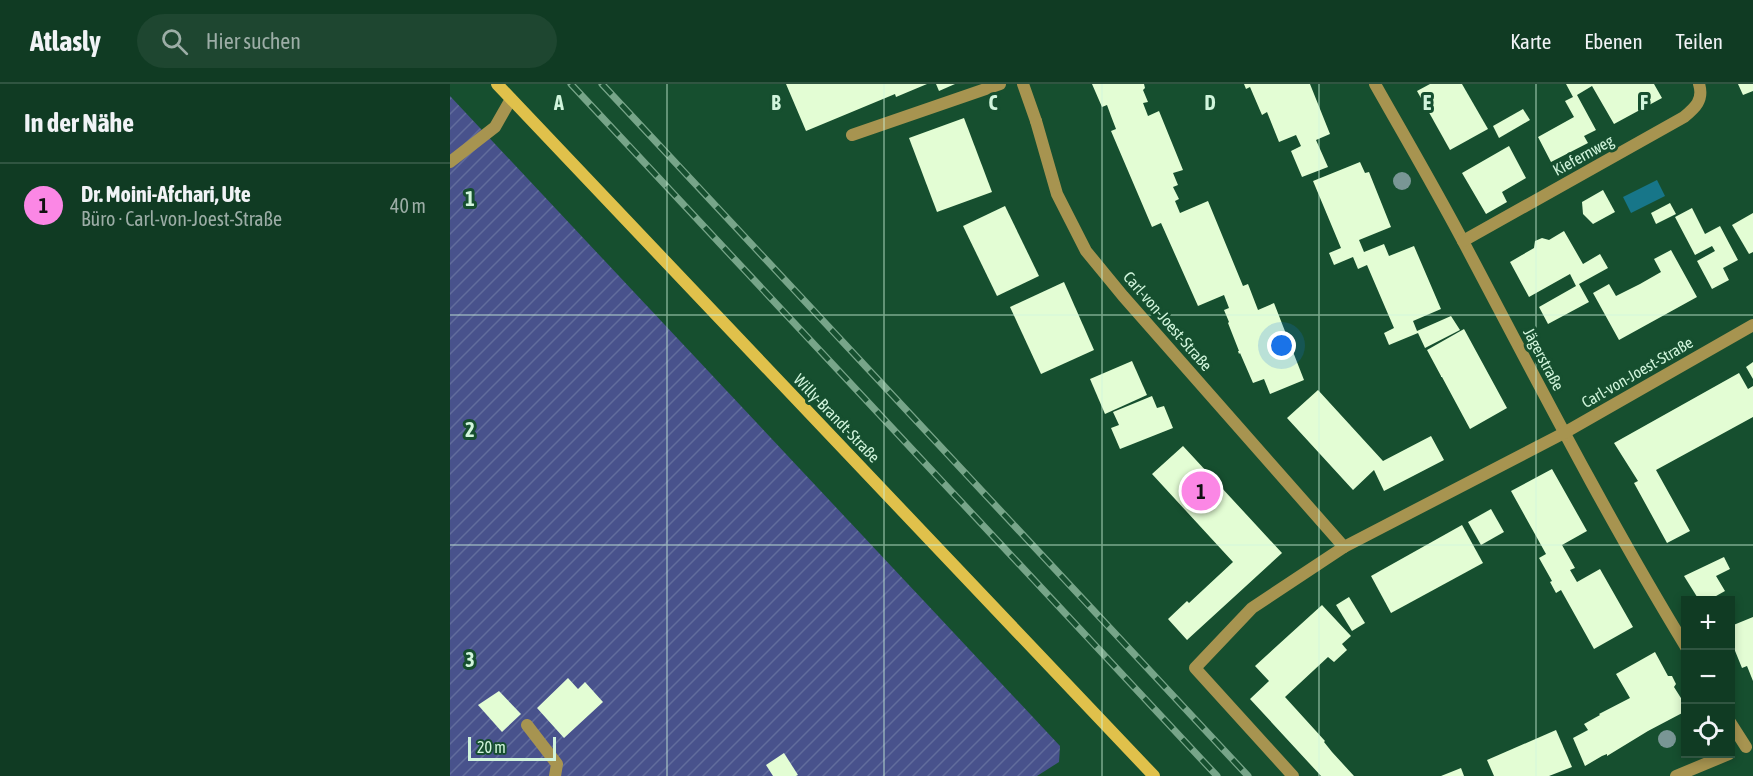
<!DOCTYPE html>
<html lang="de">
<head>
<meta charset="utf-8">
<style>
  :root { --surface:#103b23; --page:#1e4630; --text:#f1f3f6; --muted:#9cada6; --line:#305541; --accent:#fb87e5 }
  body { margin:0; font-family:"Asap Condensed",sans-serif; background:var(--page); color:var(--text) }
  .controls { position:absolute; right:18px; bottom:18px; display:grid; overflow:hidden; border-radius:0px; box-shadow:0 3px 9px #0003 }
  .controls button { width:54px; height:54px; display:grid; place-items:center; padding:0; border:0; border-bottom:2px solid var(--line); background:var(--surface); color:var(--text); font:30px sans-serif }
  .scale { position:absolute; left:18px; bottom:15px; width:88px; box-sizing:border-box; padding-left:6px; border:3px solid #d1f5dc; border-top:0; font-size:16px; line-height:21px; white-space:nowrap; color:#d1f5dc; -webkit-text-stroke:4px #164f2f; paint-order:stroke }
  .you { position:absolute; left:832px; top:262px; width:21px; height:21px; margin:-15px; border:4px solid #fff; border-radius:50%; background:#1a73e8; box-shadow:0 0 0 9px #1a73e833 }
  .badge { display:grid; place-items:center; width:39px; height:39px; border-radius:50%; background:var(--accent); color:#111; font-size:20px; font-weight:700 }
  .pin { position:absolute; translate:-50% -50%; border:3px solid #fff; box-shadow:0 2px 6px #0006 }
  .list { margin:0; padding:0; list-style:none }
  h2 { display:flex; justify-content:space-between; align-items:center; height:78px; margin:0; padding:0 24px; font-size:26px }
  h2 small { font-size:20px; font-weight:400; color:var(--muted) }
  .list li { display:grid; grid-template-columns:39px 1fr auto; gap:18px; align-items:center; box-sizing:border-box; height:84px; padding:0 24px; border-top:2px solid var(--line) }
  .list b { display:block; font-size:22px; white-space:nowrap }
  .list p { margin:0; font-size:20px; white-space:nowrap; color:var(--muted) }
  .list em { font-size:20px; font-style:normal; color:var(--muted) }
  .icon { flex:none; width:33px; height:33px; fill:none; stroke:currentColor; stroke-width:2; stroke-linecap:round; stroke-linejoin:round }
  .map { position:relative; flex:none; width:1303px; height:692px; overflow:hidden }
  header { display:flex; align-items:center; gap:36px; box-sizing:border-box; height:84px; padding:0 30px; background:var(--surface); border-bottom:2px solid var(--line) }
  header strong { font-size:28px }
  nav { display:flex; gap:33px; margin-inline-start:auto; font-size:21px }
  .search { width:420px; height:54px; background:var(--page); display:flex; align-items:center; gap:15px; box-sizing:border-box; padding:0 21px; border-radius:33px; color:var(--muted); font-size:22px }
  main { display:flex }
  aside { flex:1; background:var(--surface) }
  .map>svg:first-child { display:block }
  .garden { fill:url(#garden-furrows) }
  .water { fill:#177689 }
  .building { fill:#e3fdd4 }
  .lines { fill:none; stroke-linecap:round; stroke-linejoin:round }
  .lane { stroke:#a79450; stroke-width:12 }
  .street { stroke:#a79450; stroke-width:12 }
  .secondary { stroke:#e0c14b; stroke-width:12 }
  .rail-casing { stroke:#77a589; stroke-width:7 }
  .rail { stroke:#164f2f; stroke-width:4.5; stroke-dasharray:14; stroke-linecap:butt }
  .tree { fill:#799695 }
  .grid { fill:none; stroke:#d1f5dc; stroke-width:1.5; stroke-opacity:0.55 }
  .labels { text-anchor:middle; stroke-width:6; stroke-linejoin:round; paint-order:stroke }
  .street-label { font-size:16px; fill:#d1f5dc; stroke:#164f2f }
  .grid-label { font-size:20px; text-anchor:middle; font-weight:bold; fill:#d1f5dc; stroke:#164f2f; stroke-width:6; stroke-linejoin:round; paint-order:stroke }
</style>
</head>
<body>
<header>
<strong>Atlasly</strong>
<div class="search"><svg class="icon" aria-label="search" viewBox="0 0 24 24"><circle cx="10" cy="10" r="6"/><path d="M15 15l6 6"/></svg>Hier suchen</div>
<nav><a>Karte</a><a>Ebenen</a><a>Teilen</a></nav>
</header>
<main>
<aside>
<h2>In der Nähe<small></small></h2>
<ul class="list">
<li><span class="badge">1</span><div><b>Dr. Moini-Afchari, Ute</b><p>Büro · Carl-von-Joest-Straße</p></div><em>40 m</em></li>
</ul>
</aside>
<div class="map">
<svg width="1303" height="692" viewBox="0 0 1303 692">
  <defs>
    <pattern id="garden-furrows" width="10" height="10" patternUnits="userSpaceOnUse" patternTransform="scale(1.5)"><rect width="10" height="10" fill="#48528c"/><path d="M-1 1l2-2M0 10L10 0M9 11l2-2" fill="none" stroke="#616c9c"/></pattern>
  </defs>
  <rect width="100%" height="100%" fill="#164f2f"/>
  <polygon class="garden" points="0,12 610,662 609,678 587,692 0,692"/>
  <polygon class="water" points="1207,96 1215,112 1181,129 1173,113"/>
  <g class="building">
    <polygon points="336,0 477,0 446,13 445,10 356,47"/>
    <polygon points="486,0 505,0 489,7"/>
    <polygon points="642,0 694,0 695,4 693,6 698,18 693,19 698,32 709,27 733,86 723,89 728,101 723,103 729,115 725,117 730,129 758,117 793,202 798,200 808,226 824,219 854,296 820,310 814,295 803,299 790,269 789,270 788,267 789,267 778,239 779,238 774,226 779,224 774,211 748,222 711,139 702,143 661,47 666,45 661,32 657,21 652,23"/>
    <polygon points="794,0 860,0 880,50 866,56 878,83 852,93 841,67 851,62 846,51 829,58 817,28 812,31 800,3 796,5"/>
    <polygon points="980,0 1012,0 1038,45 1000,66 967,7"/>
    <polygon points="1116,0 1204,0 1212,14 1164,40 1142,2 1127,11 1146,46 1134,52 1138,59 1101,78 1088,53 1124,33 1115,17 1123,13"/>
    <polygon points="1288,0 1303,0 1303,7 1293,11"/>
    <polygon points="1073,25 1080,36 1049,54 1043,42"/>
    <polygon points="514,34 542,108 487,128 459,54"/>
    <polygon points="1059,62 1076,94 1052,108 1057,118 1036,130 1012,89"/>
    <polygon points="910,78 915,89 919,88 941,143 909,156 914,168 934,160 939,172 964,162 991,225 963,237 967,247 1001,232 1010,246 975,264 968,249 939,261 934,249 944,244 917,181 908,185 903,173 884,181 879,169 891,164 863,97"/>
    <polygon points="1153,106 1165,128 1143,140 1133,130 1132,118"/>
    <polygon points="1220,119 1226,130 1206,140 1201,129"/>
    <polygon points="555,122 589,192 547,212 513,142"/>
    <polygon points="1242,124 1255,150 1270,142 1288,176 1273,184 1279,196 1262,205 1247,177 1265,167 1262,162 1245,171 1225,133"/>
    <polygon points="1303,129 1303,168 1299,170 1282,141"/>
    <polygon points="1114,147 1133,180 1150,170 1158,184 1129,200 1139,218 1098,240 1089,223 1126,202 1120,190 1079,213 1060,178 1084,164 1085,157 1092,154 1099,156"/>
    <polygon points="1221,166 1247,213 1169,256 1143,209 1159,200 1166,212 1190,200 1211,188 1204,175"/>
    <polygon points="614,198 644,266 591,290 560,223"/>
    <polygon points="1014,245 1057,324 1020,345 992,293 991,293 991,292 977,266"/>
    <polygon points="682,277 697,311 655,330 640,295"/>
    <polygon points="1303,278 1303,295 1296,283"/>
    <polygon points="1289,289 1298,305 1303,302 1303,333 1206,386 1240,447 1217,459 1184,399 1188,397 1164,359"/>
    <polygon points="868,306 933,377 981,352 994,376 934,407 924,386 903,406 837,334"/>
    <polygon points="702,312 707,324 714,322 723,344 670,365 661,344 669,341 663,328"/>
    <polygon points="733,362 832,469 737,556 718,535 737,517 739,519 783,478 702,390"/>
    <polygon points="1102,385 1137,447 1112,461 1125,484 1120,486 1127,498 1150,485 1183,543 1144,565 1111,506 1106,509 1100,498 1102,497 1089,474 1096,470 1061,407"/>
    <polygon points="1041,425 1054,448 1031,461 1018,438"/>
    <polygon points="1012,441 1033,479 941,529 921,492"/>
    <polygon points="1274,473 1280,485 1266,492 1275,507 1259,516 1249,516 1234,492"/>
    <polygon points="899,513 915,539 902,547 886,521"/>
    <polygon points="872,521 901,552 892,560 897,566 884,578 878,573 835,613 875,657 874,658 882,668 904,692 871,692 800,615 819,597 805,582"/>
    <polygon points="1303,533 1303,597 1297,582 1292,584 1281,557 1281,542"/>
    <polygon points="1205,568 1218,592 1222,592 1226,600 1224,603 1236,622 1236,627 1198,647 1157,672 1157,670 1152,672 1135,682 1123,654 1138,646 1134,640 1150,631 1149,630 1180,614 1166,590"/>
    <polygon points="118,594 128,605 135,598 153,618 114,654 87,624"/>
    <polygon points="49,607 71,630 52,648 28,621"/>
    <polygon points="1106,646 1122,683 1099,692 1044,692 1037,676"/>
    <polygon points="334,669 348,691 346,692 323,692 316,681"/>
    <polygon points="1011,684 1014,692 991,692"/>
  </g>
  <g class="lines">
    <g class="lane">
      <polyline points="573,0 586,37"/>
      <polyline points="402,51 550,0"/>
      <polyline points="0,78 45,43 61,15"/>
      <polyline points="77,641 107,680 105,692"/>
    </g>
    <g class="street">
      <path d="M925 0C955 53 986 106 1014 159 1086 295 1156 432 1236 563"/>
      <polyline points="586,37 607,110 636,167 673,212 894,463"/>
      <path d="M1013 157 1234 33C1245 24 1254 16 1249 0"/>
      <polyline points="1280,638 1296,663"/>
      <polyline points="843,692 745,584 802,524 894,463 1114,349 1303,241"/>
      <polyline points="1226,692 1279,670"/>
    </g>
    <polyline class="secondary" points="47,0 704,692"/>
    <g class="rail-casing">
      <g id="rail">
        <polyline points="121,0 767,692"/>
        <polyline points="152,0 798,692"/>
      </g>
    </g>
    <use href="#rail" class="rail"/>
  </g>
  <g class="tree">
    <circle cx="952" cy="97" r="9"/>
    <circle cx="1217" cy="655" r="9"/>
  </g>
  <path class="grid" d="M217 0V692M434 0V692M652 0V692M869 0V692M1086 0V692M0 231H1303M0 461H1303"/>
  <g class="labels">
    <g class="street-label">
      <text transform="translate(1133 71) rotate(-29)" y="6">Kiefernweg</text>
      <text transform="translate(718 237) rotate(49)" y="6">Carl-von-Joest-Straße</text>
      <text transform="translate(1094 275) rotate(62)" y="6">Jägerstraße</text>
      <text transform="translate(1187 288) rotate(-30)" y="6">Carl-von-Joest-Straße</text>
      <text transform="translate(387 334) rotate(46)" y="6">Willy-Brandt-Straße</text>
    </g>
  </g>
  <g class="grid-label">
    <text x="109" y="26">A</text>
    <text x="326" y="26">B</text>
    <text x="543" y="26">C</text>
    <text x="760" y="26">D</text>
    <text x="977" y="26">E</text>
    <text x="1194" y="26">F</text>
    <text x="20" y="122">1</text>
    <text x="20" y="353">2</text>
    <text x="20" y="583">3</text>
  </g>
</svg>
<div class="controls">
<button>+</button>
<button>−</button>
<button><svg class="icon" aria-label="locate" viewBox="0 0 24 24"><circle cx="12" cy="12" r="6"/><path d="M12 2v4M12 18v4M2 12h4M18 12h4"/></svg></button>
</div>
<div class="scale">20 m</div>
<div class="you"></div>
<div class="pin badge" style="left:751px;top:407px">1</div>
</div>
</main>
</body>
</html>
